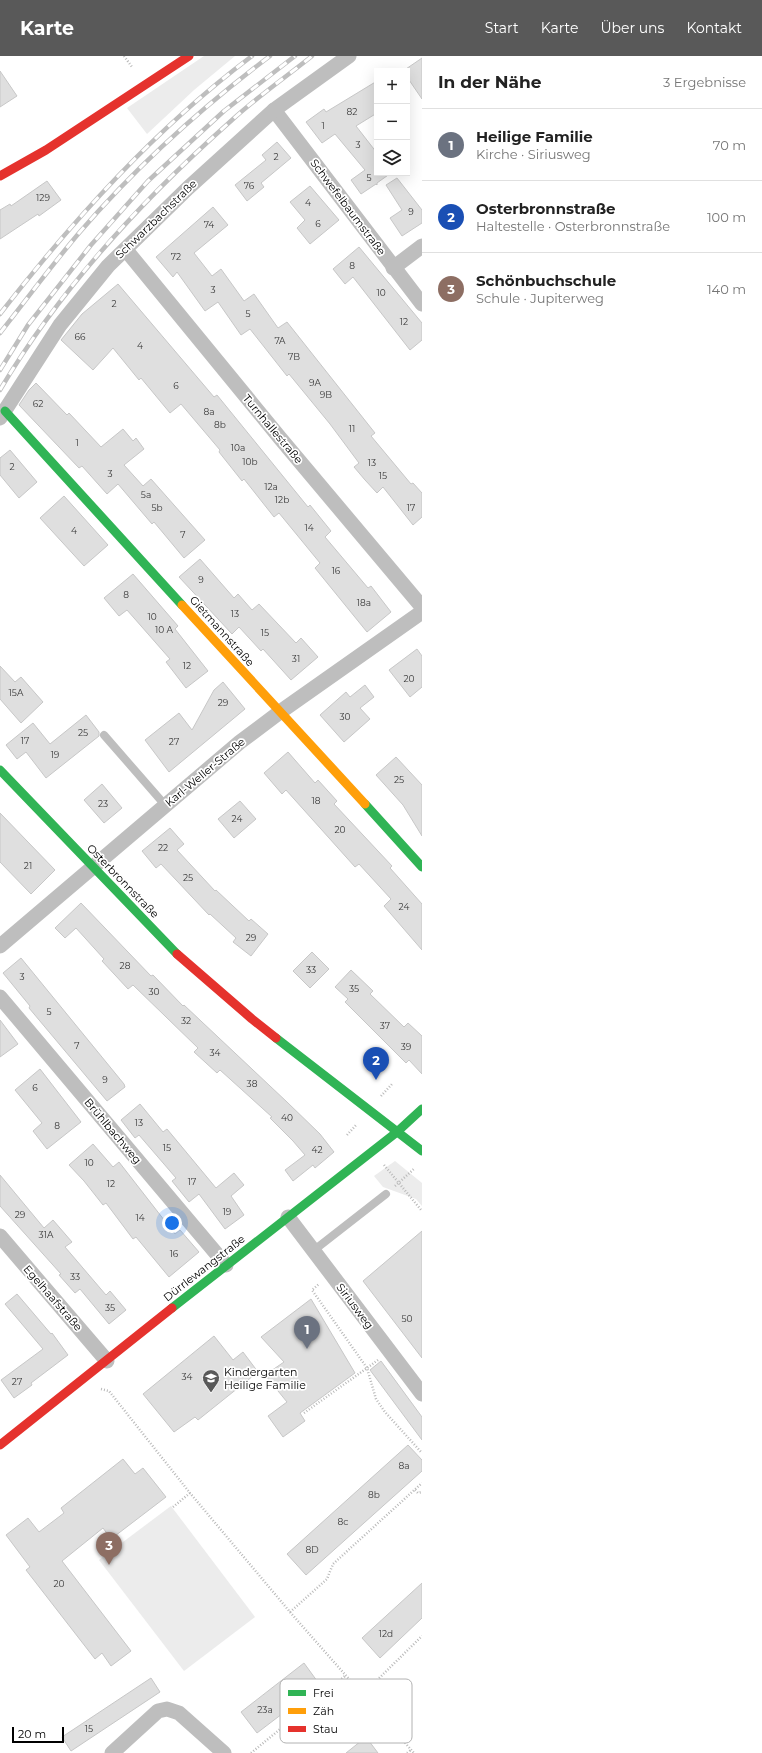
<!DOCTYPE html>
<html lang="de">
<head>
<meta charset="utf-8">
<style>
  :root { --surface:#fff; --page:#f2f2f2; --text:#222; --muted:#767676; --line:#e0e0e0; --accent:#595959 }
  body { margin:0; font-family:Montserrat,sans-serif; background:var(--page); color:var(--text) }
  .controls { position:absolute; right:12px; top:12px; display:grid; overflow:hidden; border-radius:0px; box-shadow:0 4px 16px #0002 }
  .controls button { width:36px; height:36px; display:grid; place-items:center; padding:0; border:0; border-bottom:1px solid var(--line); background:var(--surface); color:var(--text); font:20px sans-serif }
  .scale { position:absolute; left:12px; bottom:10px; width:52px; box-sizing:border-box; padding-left:4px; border:2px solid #000; border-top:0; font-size:11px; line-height:14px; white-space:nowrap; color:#000; -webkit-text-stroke:3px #fff; paint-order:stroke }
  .you { position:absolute; left:172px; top:1167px; width:14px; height:14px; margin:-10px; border:3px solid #fff; border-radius:50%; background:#1a73e8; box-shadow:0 0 0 6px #1a73e833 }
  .badge { display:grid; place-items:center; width:26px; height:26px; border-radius:50%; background:var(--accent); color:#fff; font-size:13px; font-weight:700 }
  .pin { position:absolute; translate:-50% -33px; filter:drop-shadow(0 1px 2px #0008) }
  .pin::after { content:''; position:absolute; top:21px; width:14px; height:12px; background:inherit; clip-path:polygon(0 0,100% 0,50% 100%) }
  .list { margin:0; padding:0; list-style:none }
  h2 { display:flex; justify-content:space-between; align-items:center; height:52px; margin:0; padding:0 16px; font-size:17px }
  h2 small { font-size:13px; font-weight:400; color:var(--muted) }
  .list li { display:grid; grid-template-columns:26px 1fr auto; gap:12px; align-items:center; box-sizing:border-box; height:72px; padding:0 16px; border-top:1px solid var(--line) }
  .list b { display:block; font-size:15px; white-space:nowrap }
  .list p { margin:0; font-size:13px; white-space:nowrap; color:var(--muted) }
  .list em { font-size:13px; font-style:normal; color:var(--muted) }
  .icon { flex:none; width:22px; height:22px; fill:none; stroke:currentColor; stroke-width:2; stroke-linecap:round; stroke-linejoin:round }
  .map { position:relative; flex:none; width:422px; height:1697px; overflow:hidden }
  header { display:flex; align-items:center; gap:24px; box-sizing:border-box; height:56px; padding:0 20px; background:var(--accent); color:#fff }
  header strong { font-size:19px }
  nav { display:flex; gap:22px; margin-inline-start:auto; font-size:14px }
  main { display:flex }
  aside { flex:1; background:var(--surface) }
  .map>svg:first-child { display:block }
  .green { fill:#ececec }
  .building { fill:#dfdfdf; stroke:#c7c7c7 }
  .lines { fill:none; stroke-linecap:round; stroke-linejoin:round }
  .path { stroke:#b9b9b9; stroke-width:2.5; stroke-dasharray:1 2; stroke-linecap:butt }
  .lane { stroke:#bebebe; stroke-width:8 }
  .street { stroke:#bebebe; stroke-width:15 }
  .fast { stroke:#30b455; stroke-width:9 }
  .slow { stroke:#ff9f0a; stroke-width:9 }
  .jam { stroke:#e5322d; stroke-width:9 }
  .rail-casing { stroke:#bebebe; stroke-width:4.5 }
  .rail { stroke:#fff; stroke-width:3; stroke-dasharray:9; stroke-linecap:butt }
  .labels { text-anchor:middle; stroke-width:3.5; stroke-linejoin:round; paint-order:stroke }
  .number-label { font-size:9px; fill:#383838 }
  .street-label { font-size:11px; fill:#000; stroke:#fff }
  .poi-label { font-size:11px; fill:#000; stroke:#fff; text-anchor:start }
  .key { fill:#fff; stroke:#b2b2b2; stroke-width:1 }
  .key-label { font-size:11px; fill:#000 }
</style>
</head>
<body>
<header>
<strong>Karte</strong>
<nav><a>Start</a><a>Karte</a><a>Über uns</a><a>Kontakt</a></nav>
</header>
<main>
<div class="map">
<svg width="422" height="1697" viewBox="0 0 422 1697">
  <rect width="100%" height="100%" fill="#fff"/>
  <g class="green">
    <polygon points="204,0 235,0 194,34 147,78 127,52"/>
    <polygon points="395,1105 422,1127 422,1150 416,1143 383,1131 374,1120"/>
    <polygon points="171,1450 255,1561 184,1615 99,1504"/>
  </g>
  <g class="building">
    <polygon points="422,2 422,43 407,21 407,15 403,15"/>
    <polygon points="0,15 17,40 0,51"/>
    <polygon points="377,25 377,57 356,70 377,97 377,117 391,117 377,127 377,129 376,128 361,138 351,124 365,114 335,78 322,87 306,66 324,53 326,56"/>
    <polygon points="277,86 291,102 261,127 264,131 247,145 235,129 266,104 262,99"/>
    <polygon points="397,122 422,154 422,167 402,180 390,162 402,154 386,129"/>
    <polygon points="47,125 61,144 39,160 38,158 0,183 0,154 10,148 11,150"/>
    <polygon points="310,130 339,164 310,188 297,172 305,164 290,146"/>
    <polygon points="213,151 228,169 194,197 212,220 221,213 244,245 254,238 278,272 287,266 375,377 371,380 411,428 413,427 422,437 422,461 413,469 383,431 377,437 365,424 354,411 359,407 330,368 289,318 287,320 250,273 241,279 218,246 205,255 177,216 173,221 156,201"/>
    <polygon points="359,191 422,267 422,284 410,294 353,221 345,228 333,213"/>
    <polygon points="118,228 214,341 217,339 308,451 310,449 331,475 325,481 368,532 371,530 391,556 367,576 315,512 320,507 279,457 274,461 244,423 242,425 219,396 220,394 181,348 170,357 141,322 139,324 113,292 93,314 61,284 82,258"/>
    <polygon points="36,327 67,359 69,357 101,391 123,373 133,385 136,382 144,393 124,409 143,430 151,423 205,484 184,502 154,466 152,468 118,428 107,438 82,410 79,412 19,349 29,334"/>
    <polygon points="10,394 37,426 19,442 0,419 0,402"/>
    <polygon points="64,440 108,489 84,510 40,462"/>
    <polygon points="200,503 234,542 238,538 252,554 259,548 296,587 301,582 318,601 291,624 263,593 261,595 239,571 232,578 179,521"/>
    <polygon points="133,518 178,570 175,573 208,615 186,632 166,606 170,603 127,554 119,560 104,542"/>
    <polygon points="417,593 422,600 422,631 410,641 389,614"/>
    <polygon points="0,610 15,626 21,621 43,646 21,667 0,643"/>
    <polygon points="223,626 245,653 169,716 145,684 179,657 192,674 214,634"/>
    <polygon points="365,629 374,641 360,652 370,663 344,686 320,659 346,636 350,641"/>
    <polygon points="86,659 99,676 99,680 46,722 26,696 17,703 6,689 33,667 50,688"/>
    <polygon points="288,696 315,727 318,724 337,745 334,748 392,810 390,812 422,848 422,894 384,850 391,843 359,808 355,811 286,734 282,738 264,717"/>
    <polygon points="396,701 422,729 422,780 403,749 376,719"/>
    <polygon points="102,728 122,752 104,767 84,744"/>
    <polygon points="240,745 256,763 234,782 218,763"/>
    <polygon points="0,757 55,814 31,838 0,806"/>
    <polygon points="170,772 184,788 177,794 215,835 216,834 249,865 251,863 268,878 251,900 233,886 236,882 210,858 209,859 161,808 156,812 142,795"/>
    <polygon points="81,847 151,920 153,919 183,950 184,949 287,1046 320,1078 334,1096 315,1112 313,1109 293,1125 285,1114 305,1099 293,1085 270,1062 272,1061 220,1014 217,1017 194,996 198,992 133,929 128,933 102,905 104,903 76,872 65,882 55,872"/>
    <polygon points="312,896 329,913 310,932 293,915"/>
    <polygon points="21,902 124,1028 125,1031 107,1045 29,952 30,950 3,917"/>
    <polygon points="351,914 373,935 370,938 404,971 408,967 422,980 422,1018 409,1004 406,1007 345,946 348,943 335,931"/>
    <polygon points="0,964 18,988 0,1001"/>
    <polygon points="40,1013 81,1066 47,1093 33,1075 42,1067 15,1034"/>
    <polygon points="140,1048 163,1076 167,1073 216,1132 234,1117 244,1129 231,1140 244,1159 225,1173 199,1138 189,1146 172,1125 176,1122 139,1079 135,1082 121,1064"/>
    <polygon points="93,1088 113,1111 119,1106 175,1178 180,1174 199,1196 169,1221 136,1181 133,1183 106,1147 103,1149 84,1125 69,1109"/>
    <polygon points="0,1119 44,1172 53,1164 72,1186 65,1191 106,1239 110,1235 126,1254 109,1268 80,1233 75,1237 59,1219 61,1218 0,1150"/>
    <polygon points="422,1175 422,1302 363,1225"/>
    <polygon points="17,1238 51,1278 52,1277 68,1299 31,1327 32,1329 14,1342 1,1324 43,1293 5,1248"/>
    <polygon points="311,1243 355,1317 300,1357 305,1365 283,1381 268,1360 287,1346 265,1319 284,1306 261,1281"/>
    <polygon points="214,1280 233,1304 243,1296 258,1316 198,1364 195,1361 174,1376 143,1338"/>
    <polygon points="381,1305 422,1361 422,1384 370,1314"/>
    <polygon points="408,1389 422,1404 422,1415 306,1519 287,1498"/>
    <polygon points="123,1403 135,1418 143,1412 166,1441 111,1483 103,1472 62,1505 131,1595 111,1610 102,1597 95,1603 26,1514 30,1511 6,1479 28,1462 39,1476 64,1457 61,1452"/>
    <polygon points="422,1527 422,1562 380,1602 362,1582"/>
    <polygon points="304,1607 320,1629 257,1677 241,1656"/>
    <polygon points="151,1622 160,1636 71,1695 62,1681"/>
    <polygon points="366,1681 378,1697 346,1697"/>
  </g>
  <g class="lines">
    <g class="path">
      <polyline points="124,0 132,11"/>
      <polyline points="381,1040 393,1027"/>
      <polyline points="347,1079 357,1068"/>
      <polyline points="384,1109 422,1155"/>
      <polyline points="395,1130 415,1112"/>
      <polyline points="378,1304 367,1312 376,1343 385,1356 422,1397"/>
      <polyline points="101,1333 109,1335 190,1437 290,1556 414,1697"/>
      <polyline points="304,1357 367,1312 312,1234 319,1228"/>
      <polyline points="415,1434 418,1437 422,1436"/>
      <polyline points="173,1451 190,1437"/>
      <polyline points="290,1556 327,1523 333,1508 422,1427"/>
      <polyline points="362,1639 422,1580"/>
      <polyline points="251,1697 345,1620"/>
      <polyline points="407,1697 411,1694"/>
    </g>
    <g class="lane">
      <polyline points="104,679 165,749"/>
      <polyline points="313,1195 386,1138"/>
    </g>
    <g class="street">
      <polyline points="274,54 422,248"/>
      <polyline points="126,194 280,382 422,551"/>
      <polyline points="393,212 422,190"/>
      <polyline points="0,362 60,269 108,210 188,132 274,54 349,0"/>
      <polyline points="0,890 240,686 280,656 422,556"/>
      <polyline points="0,941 226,1209"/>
      <polyline points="288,1161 422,1338"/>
      <polyline points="0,1180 107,1305"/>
      <polyline points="112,1697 158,1655 167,1653 179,1657 224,1697"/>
    </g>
    <g class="fast">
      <polyline points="5,355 182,549"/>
      <polyline points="0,714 177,898"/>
      <polyline points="365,748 422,811"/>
      <polyline points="276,982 422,1095"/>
      <polyline points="172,1252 397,1076 422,1053"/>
    </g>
    <polyline class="slow" points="182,549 365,748"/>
    <g class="jam">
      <polyline points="0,120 46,94 189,0"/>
      <polyline points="177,898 252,963 276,982"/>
      <polyline points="0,1389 172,1252"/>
    </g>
    <g class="rail-casing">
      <g id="rail">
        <path d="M0 258C74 163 155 73 252 0"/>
        <path d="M0 277C26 244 52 209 79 177 136 111 201 52 270 0"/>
        <polyline points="0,314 28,269 91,189 148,125 224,55 295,0"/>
        <path d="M0 334C61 231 143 143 232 64 257 41 286 21 312 0"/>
      </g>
    </g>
    <use href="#rail" class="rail"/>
  </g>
  <defs>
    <g id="school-pin" transform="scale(0.9)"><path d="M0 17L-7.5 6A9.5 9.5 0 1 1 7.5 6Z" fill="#595959" stroke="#fff"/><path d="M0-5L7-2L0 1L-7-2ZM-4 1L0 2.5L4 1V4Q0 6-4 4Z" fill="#fff"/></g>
  </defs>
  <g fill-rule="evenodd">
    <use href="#school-pin" x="211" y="1322"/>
  </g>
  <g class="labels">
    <g class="number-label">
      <text x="352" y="59">82</text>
      <text x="323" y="73">1</text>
      <text x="358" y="92">3</text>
      <text x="276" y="104">2</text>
      <text x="369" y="125">5</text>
      <text x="249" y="133">76</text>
      <text x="43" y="145">129</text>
      <text x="308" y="150">4</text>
      <text x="411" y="159">9</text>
      <text x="318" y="171">6</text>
      <text x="209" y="172">74</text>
      <text x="176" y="204">72</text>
      <text x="352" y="213">8</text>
      <text x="213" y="237">3</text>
      <text x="381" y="240">10</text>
      <text x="114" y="251">2</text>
      <text x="248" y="261">5</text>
      <text x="404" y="269">12</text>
      <text x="80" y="284">66</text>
      <text x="280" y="288">7A</text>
      <text x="140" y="293">4</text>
      <text x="294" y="304">7B</text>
      <text x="315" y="330">9A</text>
      <text x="176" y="333">6</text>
      <text x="326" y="342">9B</text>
      <text x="38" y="351">62</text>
      <text x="209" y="359">8a</text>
      <text x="220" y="372">8b</text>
      <text x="352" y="376">11</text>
      <text x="77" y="390">1</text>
      <text x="238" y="395">10a</text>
      <text x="250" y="409">10b</text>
      <text x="372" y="410">13</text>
      <text x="12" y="414">2</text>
      <text x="110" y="421">3</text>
      <text x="383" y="423">15</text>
      <text x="271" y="434">12a</text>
      <text x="146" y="442">5a</text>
      <text x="282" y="447">12b</text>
      <text x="157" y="455">5b</text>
      <text x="411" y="455">17</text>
      <text x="309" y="475">14</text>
      <text x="74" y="478">4</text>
      <text x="183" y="482">7</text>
      <text x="336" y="518">16</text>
      <text x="201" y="527">9</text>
      <text x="126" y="542">8</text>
      <text x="364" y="550">18a</text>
      <text x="235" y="561">13</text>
      <text x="152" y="564">10</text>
      <text x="164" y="577">10 A</text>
      <text x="265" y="580">15</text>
      <text x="296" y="606">31</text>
      <text x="187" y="613">12</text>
      <text x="409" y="626">20</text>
      <text x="16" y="640">15A</text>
      <text x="223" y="650">29</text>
      <text x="345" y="664">30</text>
      <text x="83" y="680">25</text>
      <text x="25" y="688">17</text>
      <text x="174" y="689">27</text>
      <text x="55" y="702">19</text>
      <text x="399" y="727">25</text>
      <text x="316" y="748">18</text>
      <text x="103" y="751">23</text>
      <text x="237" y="766">24</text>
      <text x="340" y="777">20</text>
      <text x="163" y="795">22</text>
      <text x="28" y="813">21</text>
      <text x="188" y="825">25</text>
      <text x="404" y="854">24</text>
      <text x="251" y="885">29</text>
      <text x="125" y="913">28</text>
      <text x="311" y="917">33</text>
      <text x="22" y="924">3</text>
      <text x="354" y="936">35</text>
      <text x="154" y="939">30</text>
      <text x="49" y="959">5</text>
      <text x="186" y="968">32</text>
      <text x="385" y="973">37</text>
      <text x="77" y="993">7</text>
      <text x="406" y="994">39</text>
      <text x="215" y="1000">34</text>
      <text x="105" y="1027">9</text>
      <text x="252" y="1031">38</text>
      <text x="35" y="1035">6</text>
      <text x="287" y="1065">40</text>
      <text x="139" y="1070">13</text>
      <text x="57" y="1073">8</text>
      <text x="167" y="1095">15</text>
      <text x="317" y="1097">42</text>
      <text x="89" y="1110">10</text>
      <text x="192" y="1129">17</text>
      <text x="111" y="1131">12</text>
      <text x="227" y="1159">19</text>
      <text x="20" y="1162">29</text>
      <text x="140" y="1165">14</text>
      <text x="46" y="1182">31A</text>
      <text x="174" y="1201">16</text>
      <text x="75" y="1224">33</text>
      <text x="110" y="1255">35</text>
      <text x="407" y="1266">50</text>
      <text x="187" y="1324">34</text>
      <text x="17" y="1329">27</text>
      <text x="404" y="1413">8a</text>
      <text x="374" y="1442">8b</text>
      <text x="343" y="1469">8c</text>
      <text x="312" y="1497">8D</text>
      <text x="59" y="1531">20</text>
      <text x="386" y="1581">12d</text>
      <text x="265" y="1657">23a</text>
      <text x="89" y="1676">15</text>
    </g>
    <g class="street-label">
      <text transform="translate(348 151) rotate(53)" y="4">Schwefelbaumstraße</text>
      <text transform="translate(156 163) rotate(-44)" y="4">Schwarzbachstraße</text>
      <text transform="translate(273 373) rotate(50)" y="4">Turnhallestraße</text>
      <text transform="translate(222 575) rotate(48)" y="4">Gietmannstraße</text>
      <text transform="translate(205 716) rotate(-40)" y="4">Karl-Weller-Straße</text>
      <text transform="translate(123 825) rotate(46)" y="4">Osterbronnstraße</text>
      <text transform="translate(113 1075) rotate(50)" y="4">Brühlbachweg</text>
      <text transform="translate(204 1212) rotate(-38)" y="4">Dürrlewangstraße</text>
      <text transform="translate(53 1242) rotate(49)" y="4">Egelhaafstraße</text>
      <text transform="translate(355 1250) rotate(53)" y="4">Siriusweg</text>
    </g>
    <g class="poi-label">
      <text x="224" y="1320">Kindergarten<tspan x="224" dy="13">Heilige Familie</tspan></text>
    </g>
  </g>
  <rect x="280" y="1623" width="132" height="64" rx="6" class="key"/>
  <rect x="288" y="1634" width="18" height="6" fill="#30b455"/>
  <rect x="288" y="1652" width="18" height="6" fill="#ff9f0a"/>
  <rect x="288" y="1670" width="18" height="6" fill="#e5322d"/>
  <g class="key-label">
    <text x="313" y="1641">Frei</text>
    <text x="313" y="1659">Zäh</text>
    <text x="313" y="1677">Stau</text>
  </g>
</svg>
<div class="controls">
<button>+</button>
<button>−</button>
<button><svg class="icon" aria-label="layers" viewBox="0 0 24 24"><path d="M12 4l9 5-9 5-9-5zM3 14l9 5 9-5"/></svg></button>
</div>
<div class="scale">20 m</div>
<div class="you"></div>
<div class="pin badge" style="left:307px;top:1293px;background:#6b7280">1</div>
<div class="pin badge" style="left:376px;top:1024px;background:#1a4fb4">2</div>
<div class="pin badge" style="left:109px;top:1509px;background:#8d6e63">3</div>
</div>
<aside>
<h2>In der Nähe<small>3 Ergebnisse</small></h2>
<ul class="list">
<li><span class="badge" style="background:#6b7280">1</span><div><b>Heilige Familie</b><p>Kirche · Siriusweg</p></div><em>70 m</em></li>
<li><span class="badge" style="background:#1a4fb4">2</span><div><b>Osterbronnstraße</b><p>Haltestelle · Osterbronnstraße</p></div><em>100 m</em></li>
<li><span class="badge" style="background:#8d6e63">3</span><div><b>Schönbuchschule</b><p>Schule · Jupiterweg</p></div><em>140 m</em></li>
</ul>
</aside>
</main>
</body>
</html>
